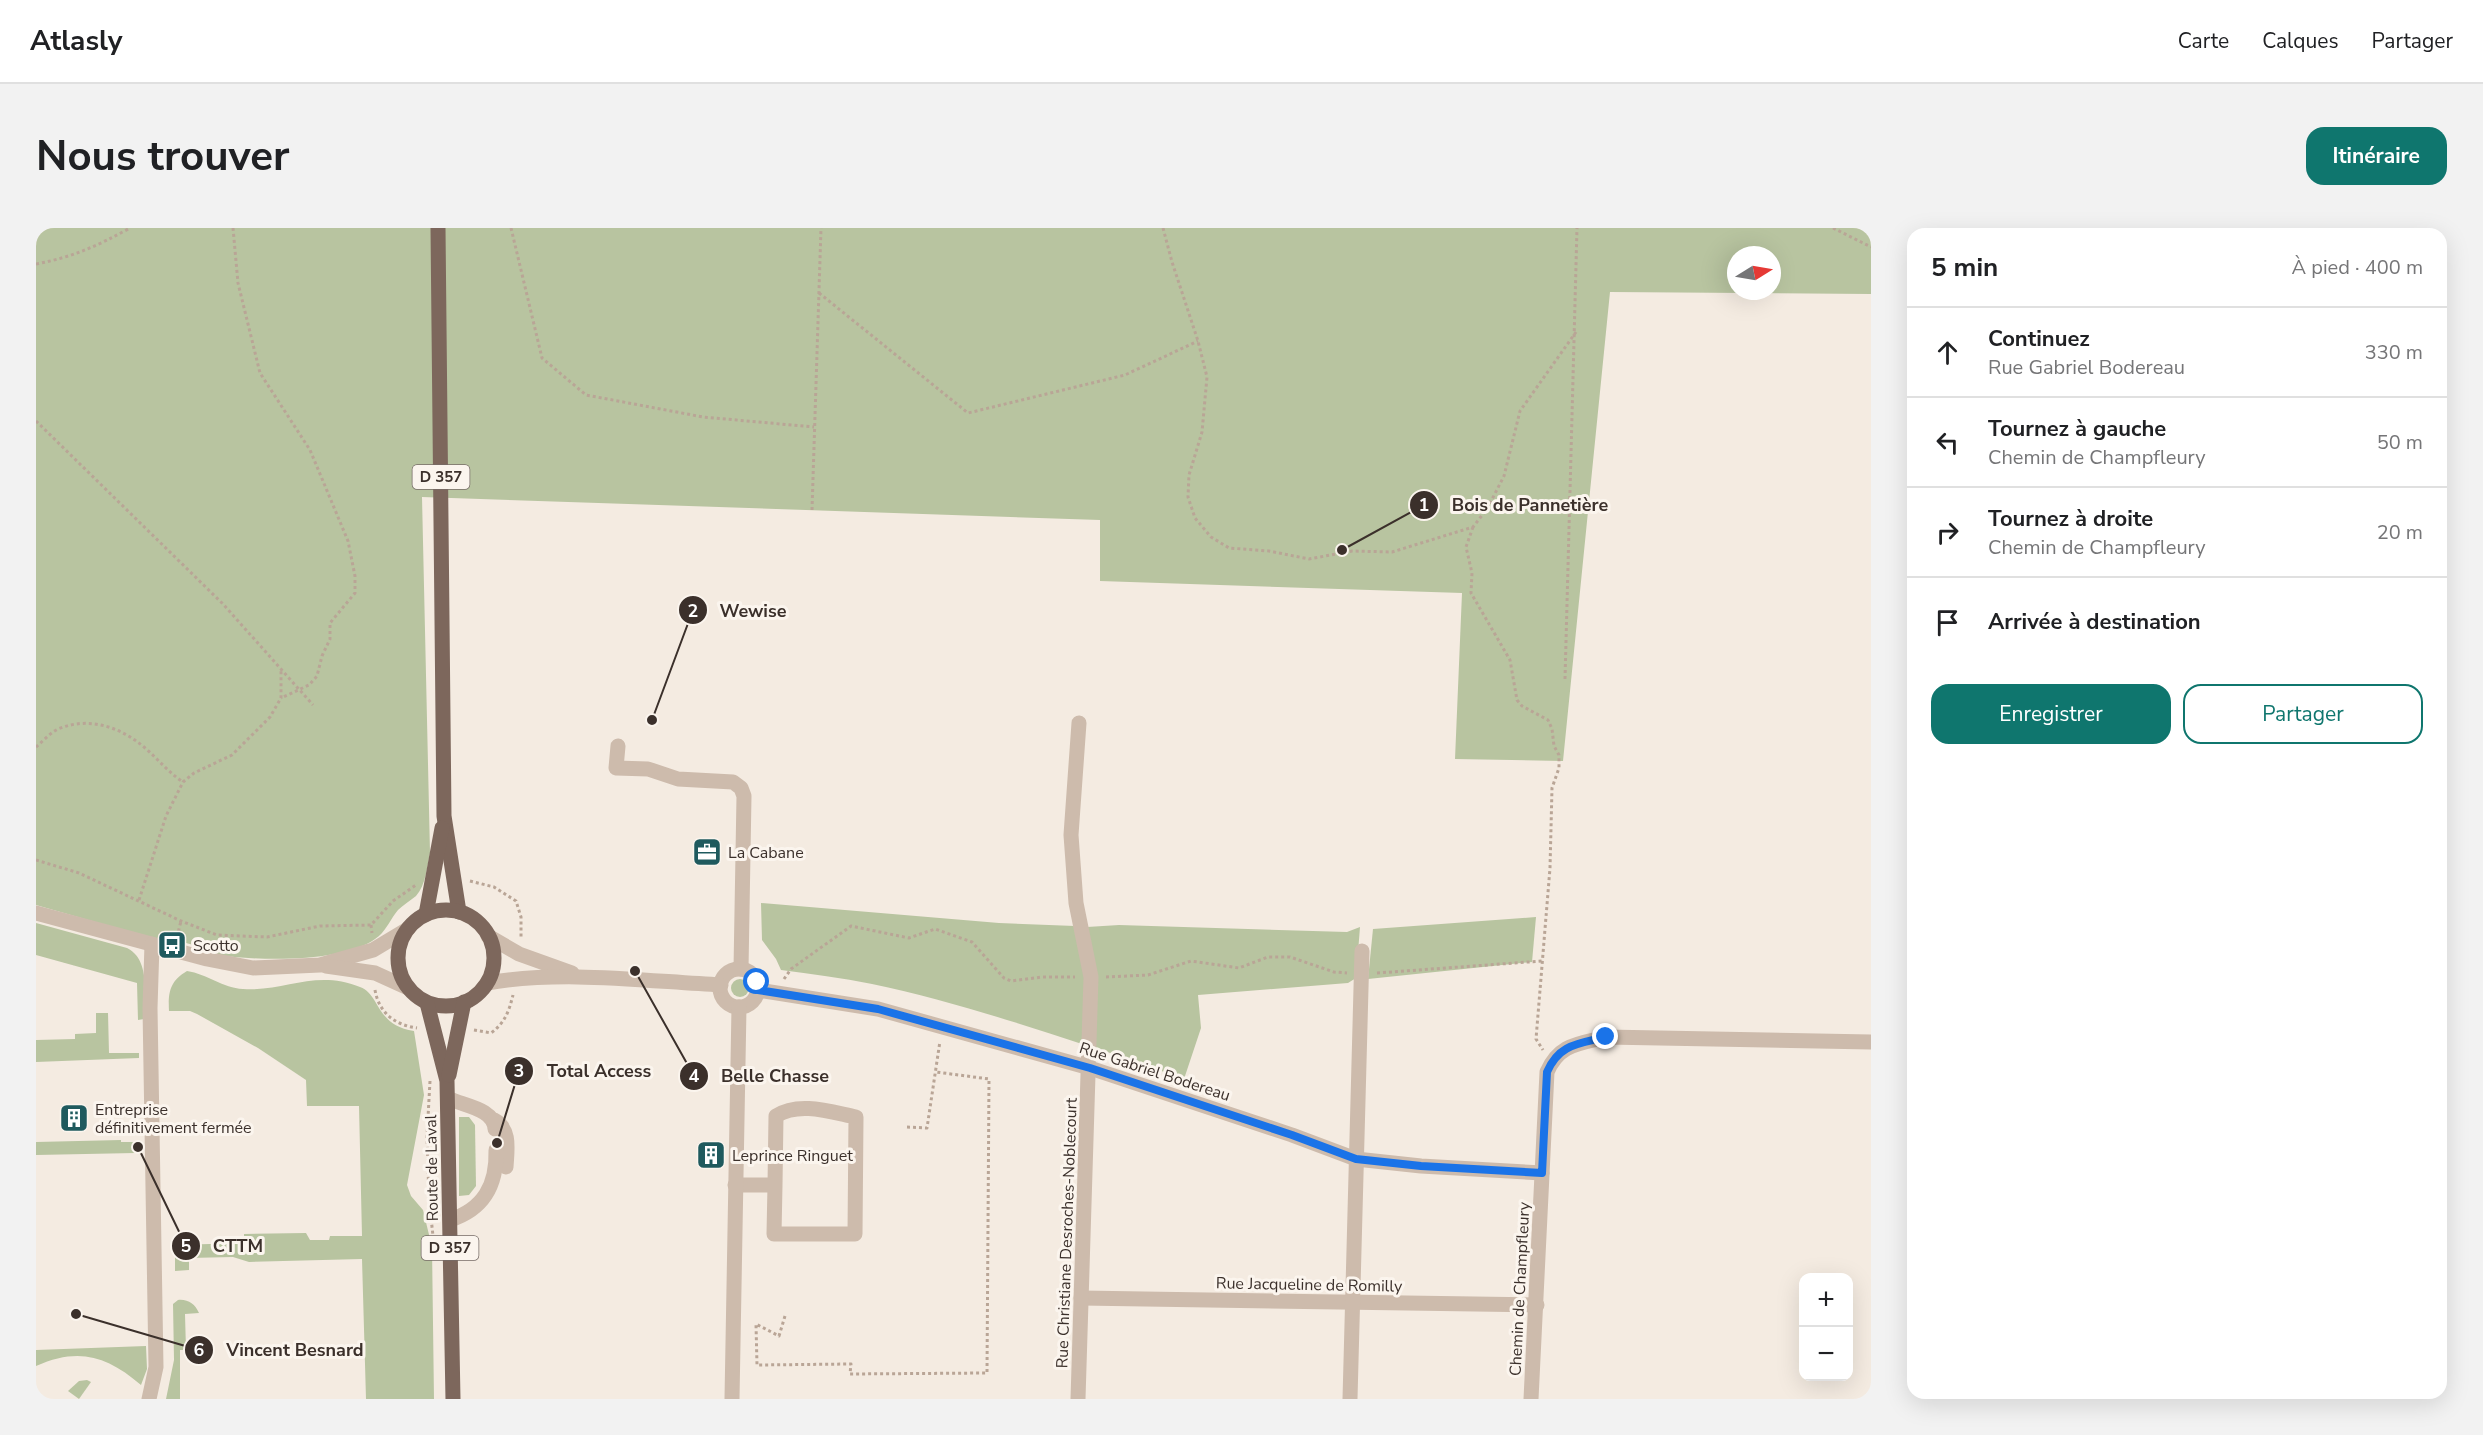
<!DOCTYPE html>
<html lang="fr">
<head>
<meta charset="utf-8">
<style>
  :root { --surface:#fff; --page:#f2f2f2; --text:#202124; --muted:#757577; --line:#e0e0e0; --accent:#0f766e }
  body { margin:0; font-family:"Nunito Sans",sans-serif; background:var(--page); color:var(--text) }
  .controls { position:absolute; right:18px; bottom:18px; display:grid; overflow:hidden; border-radius:12px; box-shadow:0 6px 24px #0002 }
  .controls button { width:54px; height:54px; display:grid; place-items:center; padding:0; border:0; border-bottom:2px solid var(--line); background:var(--surface); color:var(--text); font:30px sans-serif }
  .compass { position:absolute; left:1691px; top:18px; width:54px; height:54px; border-radius:50%; background:var(--surface); box-shadow:0 6px 24px #0002; rotate:79deg }
  .stop { position:absolute; width:18px; height:18px; margin:-14px; border:4px solid #1a73e8; border-radius:50%; background:#fff }
  .stop.end { background:#1a73e8; border-color:#fff; box-shadow:0 2px 6px #0008 }
  .list { margin:0; padding:0; list-style:none }
  h2 { display:flex; justify-content:space-between; align-items:center; height:78px; margin:0; padding:0 24px; font-size:26px }
  h2 small { font-size:20px; font-weight:400; color:var(--muted) }
  .list li { display:grid; grid-template-columns:39px 1fr auto; gap:18px; align-items:center; box-sizing:border-box; height:90px; padding:0 24px; border-top:2px solid var(--line) }
  .list b { display:block; font-size:22px; white-space:nowrap }
  .list p { margin:0; font-size:20px; white-space:nowrap; color:var(--muted) }
  .list em { font-size:20px; font-style:normal; color:var(--muted) }
  .actions { display:flex; gap:12px; padding:18px 24px }
  .actions a { flex:1; padding:14px 0; border:2px solid var(--accent); border-radius:18px; text-align:center; font-size:21px; color:var(--accent) }
  .actions .main { background:var(--accent); color:#fff }
  .icon { flex:none; width:33px; height:33px; fill:none; stroke:currentColor; stroke-width:2; stroke-linecap:round; stroke-linejoin:round }
  .map { position:relative; flex:none; width:1835px; height:1171px; overflow:hidden; border-radius:18px }
  header { display:flex; align-items:center; gap:36px; box-sizing:border-box; height:84px; padding:0 30px; background:var(--surface); border-bottom:2px solid var(--line) }
  header strong { font-size:28px }
  nav { display:flex; gap:33px; margin-inline-start:auto; font-size:21px }
  .intro { display:flex; align-items:center; justify-content:space-between; box-sizing:border-box; height:144px; padding:0 36px }
  h1 { margin:0; font-size:42px }
  .button { padding:15px 27px; border-radius:18px; background:var(--accent); color:#fff; font-size:21px; font-weight:700 }
  main { display:flex; gap:36px; padding:0 36px }
  aside { flex:1; background:var(--surface); border-radius:18px; box-shadow:0 6px 24px #0002 }
  .map>svg:first-child { display:block }
  .green { fill:#b8c4a0; fill-rule:evenodd }
  .lines { fill:none; stroke-linecap:round; stroke-linejoin:round }
  .path { stroke:#b9a596; stroke-width:3; stroke-dasharray:3 3; stroke-linecap:butt }
  .minor { stroke:#cdbbac; stroke-width:15 }
  .major { stroke:#7d675c; stroke-width:15 }
  .route { stroke:#1a73e8; stroke-width:8 }
  .labels { text-anchor:middle; stroke-width:6; stroke-linejoin:round; paint-order:stroke }
  .shield { fill:#fbf5ee; stroke:#756b66; stroke-width:1.5 }
  .shield-label { font-size:15px; font-weight:bold; fill:#3b302b }
  .poi-label { font-size:16px; fill:#3b302b; stroke:#fbf5ee; text-anchor:start }
  .street-label { font-size:16px; fill:#3b302b; stroke:#fbf5ee }
  .leader { fill:none; stroke:#3b302b; stroke-width:2 }
  .callout-dot { fill:#3b302b; stroke:#fbf5ee; stroke-width:2 }
  .mark-label { font-size:18px; text-anchor:middle; font-weight:bold; fill:#fff }
  .callout-label { font-size:18px; text-anchor:middle; font-weight:bold; fill:#3b302b; stroke:#fbf5ee; stroke-width:6; stroke-linejoin:round; paint-order:stroke }
</style>
</head>
<body>
<header>
<strong>Atlasly</strong>
<nav><a>Carte</a><a>Calques</a><a>Partager</a></nav>
</header>
<div class="intro"><h1>Nous trouver</h1><a class="button">Itinéraire</a></div>
<main>
<div class="map">
<svg width="1835" height="1171" viewBox="0 0 1835 1171">
  <rect width="100%" height="100%" fill="#f4ebe1"/>
  <g class="green">
    <path d="M0 0H1835V66L1574 64 1527 533 1419 531 1426 365 1064 353V292L386 269 394 625C391 638 390 657 380 668 374 673 367 677 362 682 355 690 351 701 343 708 310 737 211 733 169 725V720L131 710 129 714 0 677ZM1700 27H1736V63H1700Z"/>
    <path d="M725 675 963 695 1039 698 1048 743 1049 817C979 794 908 771 836 756 806 750 775 746 745 742L740 731 726 712Z"/>
    <polygon points="1500,689 1496,734 1332,751 1337,701"/>
    <path d="M0 695 91 720C115 732 108 768 108 791L102 792 101 755 0 727Z"/>
    <polygon points="1083,697 1311,704 1324,699 1320,750 1312,755 1162,767 1165,800 1148,851 1060,820 1059,741 1051,699"/>
    <path d="M151 743C171 746 187 760 207 761 249 764 279 741 324 759 345 767 339 797 378 803L388 867 371 957 375 968 387 982 396 1019 398 1171H330L326 1031 213 1034 197 1029 153 1030V1042L139 1043V1017L208 1015V1006L270 1005 274 1012H293L294 1008H326L323 878H271L270 852 222 820 161 786 154 783H133C132 764 134 753 151 743Z"/>
    <circle cx="704" cy="760" r="9"/>
    <polygon points="60,785 72,785 73,825 103,825 103,830 0,834 0,812 39,811 39,806 60,805"/>
    <polygon points="423,889 433,889 439,897 440,958 433,967 423,968"/>
    <polygon points="85,912 85,914 98,914 99,925 0,927 0,914"/>
    <path d="M142 1072C152 1071 159 1076 163 1085L149 1086 150 1122H144V1171H130L138 1132 137 1076Z"/>
    <path d="M110 1118 111 1141 105 1157C71 1128 43 1119 0 1138V1122Z"/>
    <polygon points="51,1152 55,1154 43,1171 32,1163 43,1153"/>
  </g>
  <g class="lines">
    <g class="path">
      <polyline points="197,0 202,55 224,145 274,222 312,313 319,348 319,365 294,395 294,411 286,428 281,448 273,457 245,470"/>
      <polyline points="475,0 506,130 550,167 667,189 778,199"/>
      <polyline points="1127,0 1136,34 1162,113 1171,149 1166,204 1153,247 1152,269 1159,290 1175,309 1193,320 1233,323 1273,331 1316,323 1356,324 1437,299 1451,281 1468,248 1484,183 1540,104"/>
      <polyline points="1797,0 1835,19"/>
      <path d="M0 36C37 29 61 18 94 0"/>
      <polyline points="783,65 932,185 1089,147 1162,113"/>
      <polyline points="0,193 187,376 277,477"/>
      <polyline points="776,282 785,0"/>
      <polyline points="1437,299 1430,319 1436,345 1435,365 1474,432 1481,472 1486,478 1512,492 1516,501 1518,518 1523,527 1523,540 1516,560 1514,640 1500,811 1507,822"/>
      <polyline points="1529,451 1541,0"/>
      <path d="M0 519C7 513 14 505 22 501 53 488 84 499 108 519 122 531 132 544 147 554"/>
      <polyline points="0,632 43,645 145,693 181,707 231,709 284,698 335,697 357,673 380,657"/>
      <polyline points="434,653 458,659 480,673 485,689 485,710"/>
      <polyline points="103,672 130,588 147,554 158,545 196,527 234,489 245,470 245,442"/>
      <polyline points="335,697 336,705"/>
      <polyline points="141,709 145,693"/>
      <polyline points="1341,745 1506,733"/>
      <polyline points="1070,749 1112,747 1155,733 1203,740 1232,729 1254,729 1298,744 1311,745"/>
      <polyline points="748,751 755,741 815,698 873,710 899,701 936,714 968,750 975,753 1006,749 1039,749"/>
      <path d="M339 762C343 785 359 797 381 800"/>
      <path d="M438 802 455 805C469 795 473 783 477 767"/>
      <polyline points="394,853 391,908 393,971 397,1008"/>
      <polyline points="871,899 891,900 904,813"/>
      <polyline points="749,1088 743,1108 720,1096 721,1137 815,1136 814,1146 951,1145 953,851 900,844"/>
    </g>
    <g class="minor">
      <polyline points="582,518 580,540 612,541 642,551 697,554 705,560 708,568 705,741"/>
      <polyline points="0,685 171,731 217,740 284,737 337,722 372,701"/>
      <polyline points="452,708 483,726 536,745"/>
      <polyline points="290,738 339,745 372,760"/>
      <circle cx="703" cy="760" r="19"/>
      <path d="M451 755C528 742 607 753 685 757"/>
      <polyline points="722,762 842,781 1054,840 1256,907 1320,931 1385,938 1506,945"/>
      <path d="M412 870C427 878 458 880 459 901"/>
      <path d="M458 892C475 901 471 922 470 939"/>
      <path d="M699 957H739L738 1006H819L820 889C795 884 763 873 740 888L739 957"/>
      <path d="M414 992C448 981 461 957 460 922"/>
      <polyline points="1045,1070 1501,1077"/>
      <polyline points="113,1171 120,1139 114,780 116,716"/>
      <polyline points="696,1171 703,779"/>
      <polyline points="1042,1171 1055,749 1040,675 1035,607 1043,495"/>
      <polyline points="1314,1171 1326,723"/>
      <path d="M1495 1171 1511 844C1523 816 1542 816 1570 809L1835 814"/>
    </g>
    <g class="major">
      <polyline points="402,0 408,588 423,684"/>
      <circle cx="410" cy="730" r="48"/>
      <polyline points="390,686 406,600"/>
      <polyline points="391,775 411,853 417,1171"/>
      <polyline points="413,847 428,774"/>
    </g>
  </g>
  <g class="lines">
    <path class="route" d="M721 754 722 762 842 781 1054 840 1256 907 1320 931 1385 938 1506 945 1511 844C1523 816 1542 816 1570 809"/>
  </g>
  <defs>
    <g id="office-square" transform="scale(1.5)"><rect x="-9" y="-9" width="18" height="18" rx="4" fill="#1f5a5e" stroke="#fbf5ee"/><path d="M-6-3h4V-5.5h4V-3h4V5H-6ZM-1-4.5V-3h2v-1.5ZM-6 0V1H6V0Z" fill="#fff"/></g>
    <g id="bus-square" transform="scale(1.5)"><rect x="-9" y="-9" width="18" height="18" rx="4" fill="#1f5a5e" stroke="#fbf5ee"/><path d="M-5-6H5V4H4V6H2V4H-2V6H-4V4H-5ZM-3.5-4V0h7V-4ZM-3.5 1.2v1.5H-2V1.2ZM2 1.2v1.5H3.5V1.2Z" fill="#fff"/></g>
    <g id="building-square" transform="scale(1.5)"><rect x="-9" y="-9" width="18" height="18" rx="4" fill="#1f5a5e" stroke="#fbf5ee"/><path d="M-4-6H4V6H1V3H-1V6H-4ZM-2.5-4.3h1.7v1.8h-1.7ZM.8-4.3h1.7v1.8H.8ZM-2.5-1h1.7V.8h-1.7ZM.8-1h1.7V.8H.8Z" fill="#fff"/></g>
  </defs>
  <g fill-rule="evenodd">
    <use href="#office-square" x="671" y="624"/>
    <use href="#bus-square" x="136" y="717"/>
    <use href="#building-square" x="38" y="890"/>
    <use href="#building-square" x="675" y="927"/>
  </g>
  <g class="labels">
    <g class="shield">
      <rect x="376.5" y="237" width="57" height="24" rx="4.5"/>
      <rect x="385.5" y="1008" width="57" height="24" rx="4.5"/>
    </g>
    <g class="shield-label">
      <text x="405" y="254">D 357</text>
      <text x="414" y="1025">D 357</text>
    </g>
    <g class="poi-label">
      <text x="692" y="630">La Cabane</text>
      <text x="157" y="723">Scotto</text>
      <text x="59" y="887">Entreprise<tspan x="59" dy="18">définitivement fermée</tspan></text>
      <text x="696" y="933">Leprince Ringuet</text>
    </g>
    <g class="street-label">
      <text transform="translate(1119 843) rotate(18)" y="6">Rue Gabriel Bodereau</text>
      <text transform="translate(395 940) rotate(-91)" y="6">Route de Laval</text>
      <text transform="translate(1030 1005) rotate(-88)" y="6">Rue Christiane Desroches-Noblecourt</text>
      <text transform="translate(1273 1056) rotate(1)" y="6">Rue Jacqueline de Romilly</text>
      <text transform="translate(1483 1061) rotate(-87)" y="6">Chemin de Champfleury</text>
    </g>
  </g>
  <path class="leader" d="M1306 322L1388 277M616 492L657 382M461 915L483 843M599 743L658 848M102 919L150 1018M40 1086L163 1122"/>
  <g class="callout-dot">
    <circle cx="1306" cy="322" r="6"/>
    <circle cx="616" cy="492" r="6"/>
    <circle cx="461" cy="915" r="6"/>
    <circle cx="599" cy="743" r="6"/>
    <circle cx="102" cy="919" r="6"/>
    <circle cx="40" cy="1086" r="6"/>
    <circle cx="1388" cy="277" r="15"/>
    <circle cx="657" cy="382" r="15"/>
    <circle cx="483" cy="843" r="15"/>
    <circle cx="658" cy="848" r="15"/>
    <circle cx="150" cy="1018" r="15"/>
    <circle cx="163" cy="1122" r="15"/>
  </g>
  <g class="mark-label">
    <text x="1388" y="283">1</text>
    <text x="657" y="389">2</text>
    <text x="483" y="849">3</text>
    <text x="658" y="854">4</text>
    <text x="150" y="1024">5</text>
    <text x="163" y="1128">6</text>
  </g>
  <g class="callout-label">
    <text x="1494" y="283">Bois de Pannetière</text>
    <text x="717" y="389">Wewise</text>
    <text x="563" y="849">Total Access</text>
    <text x="739" y="854">Belle Chasse</text>
    <text x="202" y="1024">CTTM</text>
    <text x="259" y="1128">Vincent Besnard</text>
  </g>
</svg>
<div class="controls">
<button>+</button>
<button>−</button>
</div>
<svg class="compass" viewBox="-18 -18 36 36"><path d="M0-13l5 13h-10z" fill="#e53935"/><path d="M0 13l5-13h-10z" fill="#757577"/></svg>
<div class="stop" style="left:721px;top:754px"></div>
<div class="stop end" style="left:1570px;top:809px"></div>
</div>
<aside>
<h2>5 min<small>À pied · 400 m</small></h2>
<ul class="list">
<li><svg class="icon" aria-label="ahead" viewBox="0 0 24 24"><path d="M12 20V5M6 11l6-6 6 6"/></svg><div><b>Continuez</b><p>Rue Gabriel Bodereau</p></div><em>330 m</em></li>
<li><svg class="icon" aria-label="left" viewBox="0 0 24 24"><path d="M17 20v-9H6M10 6l-5 5 5 5"/></svg><div><b>Tournez à gauche</b><p>Chemin de Champfleury</p></div><em>50 m</em></li>
<li><svg class="icon" aria-label="right" viewBox="0 0 24 24"><path d="M7 20v-9h11M14 6l5 5-5 5"/></svg><div><b>Tournez à droite</b><p>Chemin de Champfleury</p></div><em>20 m</em></li>
<li><svg class="icon" aria-label="arrive" viewBox="0 0 24 24"><path d="M6 21V4h12l-3 4 3 4H6"/></svg><div><b>Arrivée à destination</b></div></li>
</ul>
<div class="actions"><a class="main">Enregistrer</a><a>Partager</a></div>
</aside>
</main>
</body>
</html>
